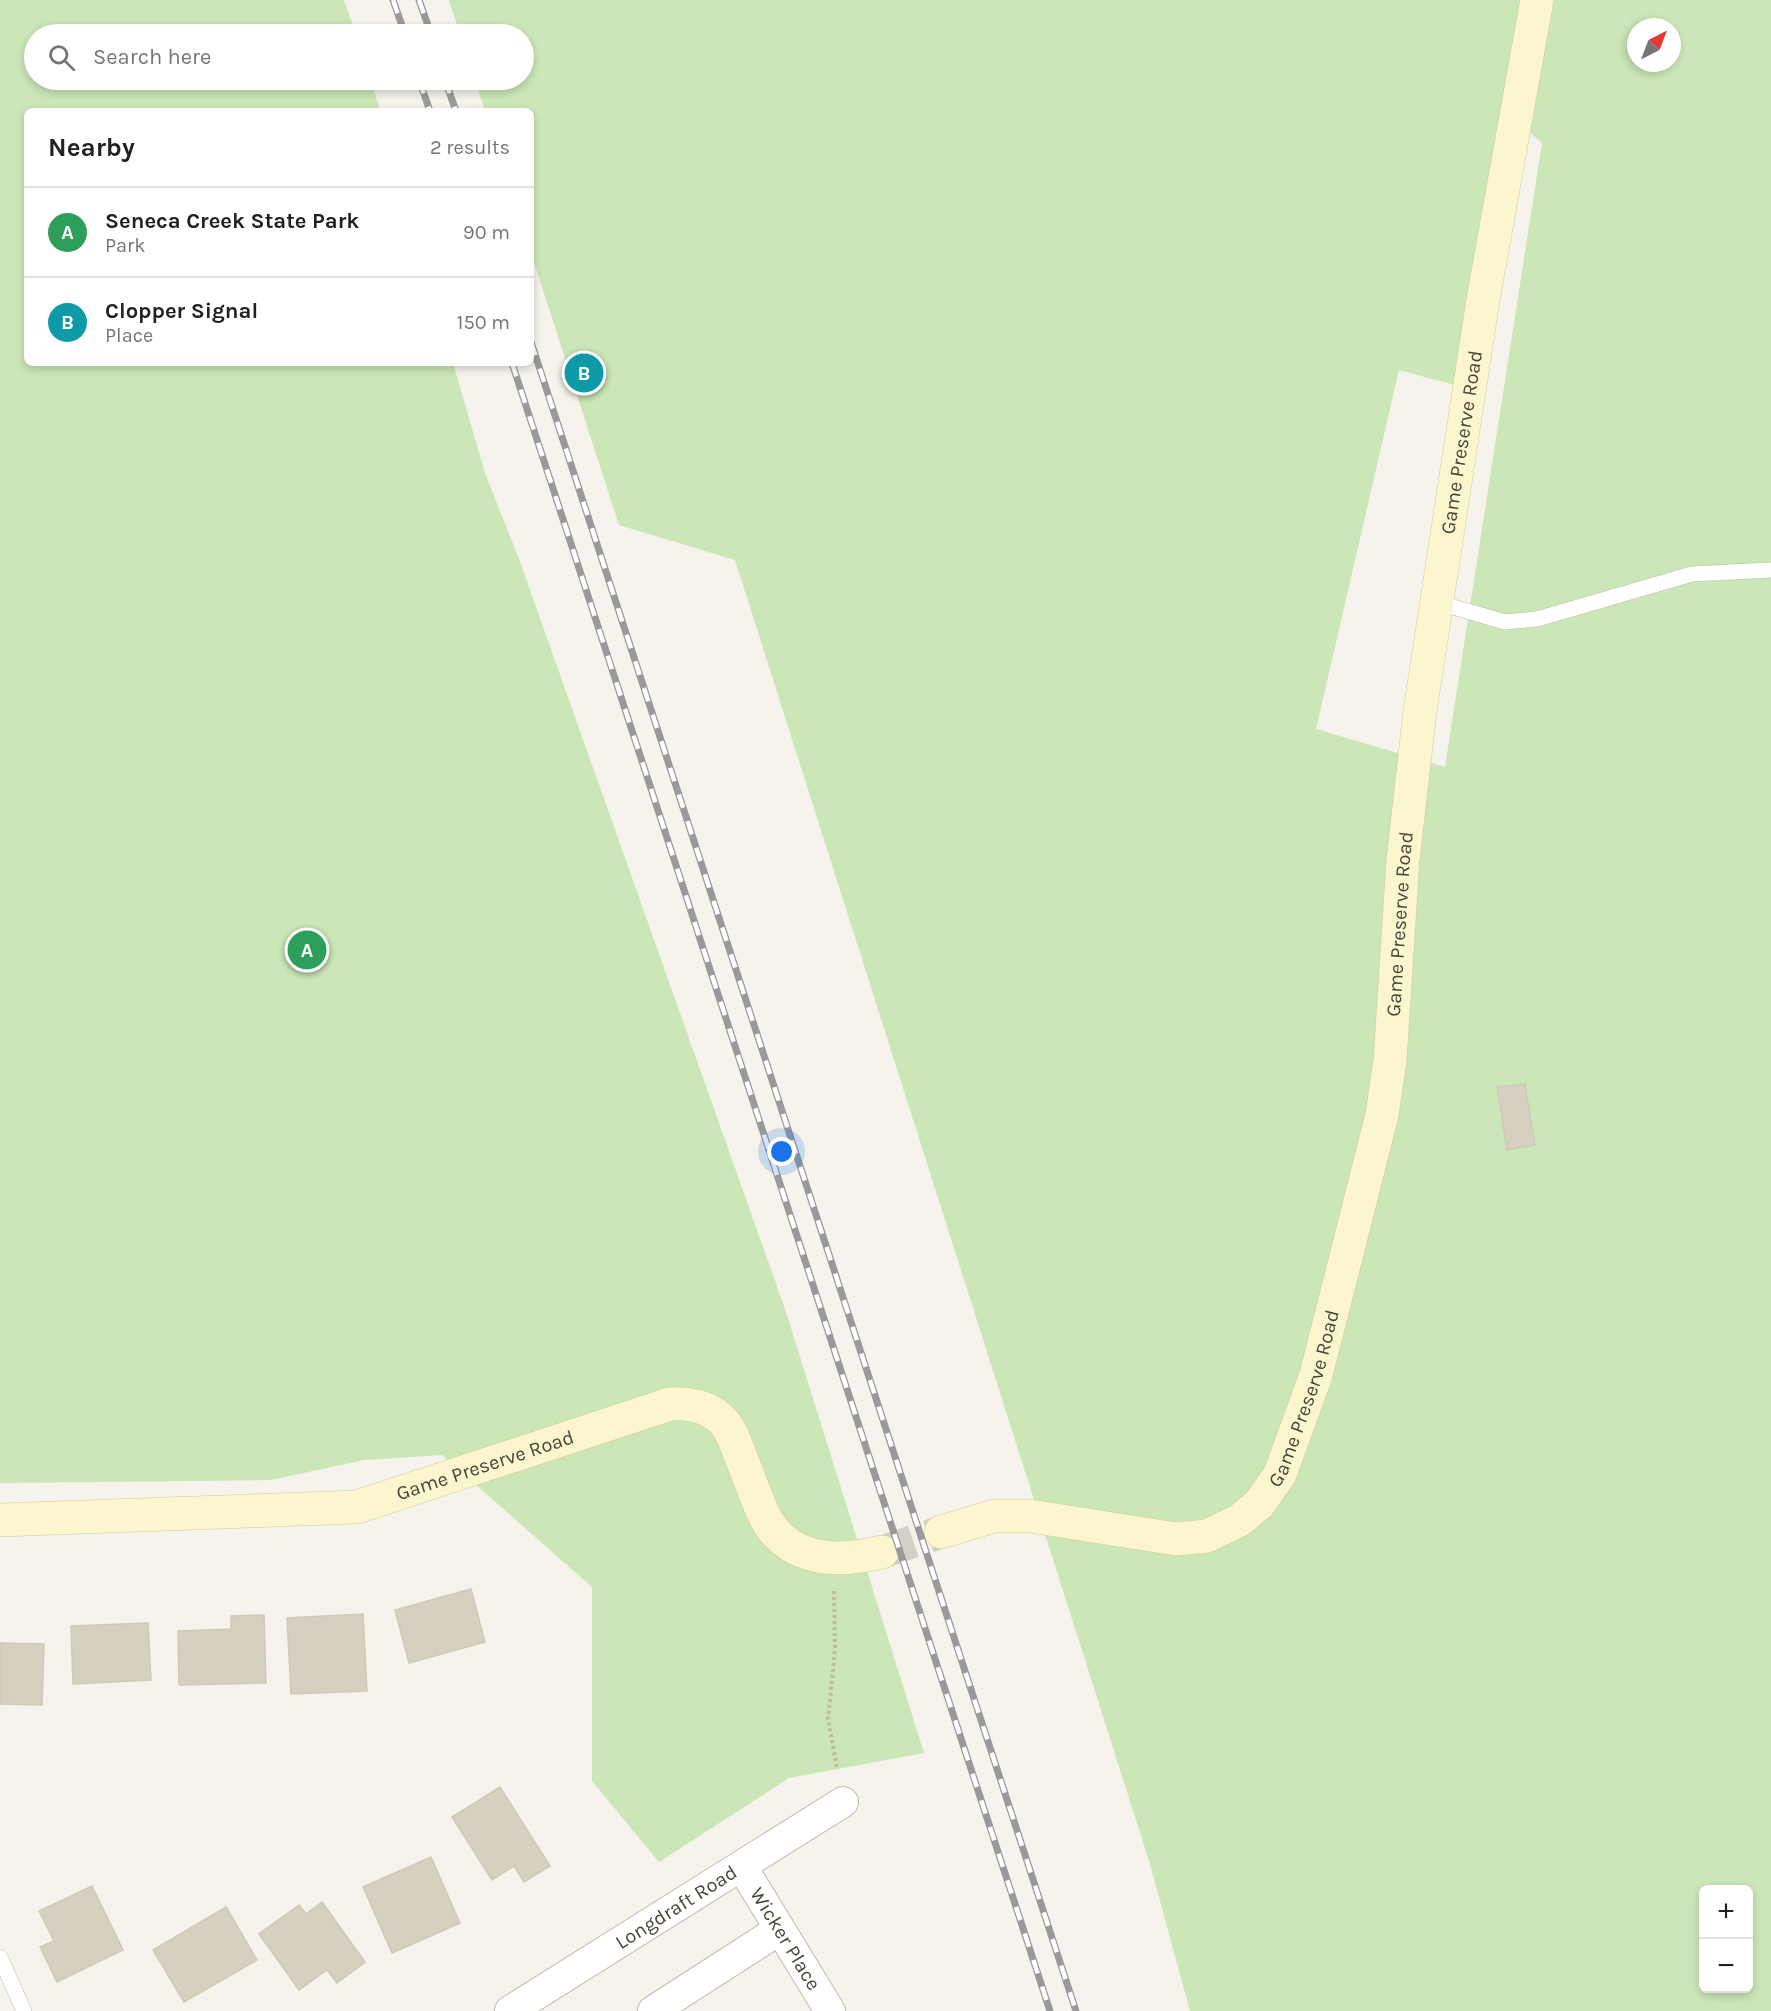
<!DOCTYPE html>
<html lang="en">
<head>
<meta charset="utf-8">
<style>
  :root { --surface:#fff; --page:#f2f2f2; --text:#202124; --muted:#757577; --line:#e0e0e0; --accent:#ef5e29 }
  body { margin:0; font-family:Karla,sans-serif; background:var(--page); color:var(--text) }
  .controls { position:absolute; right:18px; bottom:18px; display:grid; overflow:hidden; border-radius:9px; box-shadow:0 3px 9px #0003 }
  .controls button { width:54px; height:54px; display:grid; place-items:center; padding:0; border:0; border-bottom:2px solid var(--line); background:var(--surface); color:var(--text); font:30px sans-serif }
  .compass { position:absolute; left:1627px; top:18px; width:54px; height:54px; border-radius:50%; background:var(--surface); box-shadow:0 3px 9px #0003; rotate:42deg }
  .you { position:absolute; left:782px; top:1152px; width:21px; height:21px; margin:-15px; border:4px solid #fff; border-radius:50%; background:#1a73e8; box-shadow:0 0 0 9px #1a73e833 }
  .badge { display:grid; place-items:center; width:39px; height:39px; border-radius:50%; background:var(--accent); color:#fff; font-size:20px; font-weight:700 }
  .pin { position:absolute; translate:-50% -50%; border:3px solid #fff; box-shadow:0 2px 6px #0006 }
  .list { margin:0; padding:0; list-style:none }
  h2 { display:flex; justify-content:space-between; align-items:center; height:78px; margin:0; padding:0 24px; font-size:26px }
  h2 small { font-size:20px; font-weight:400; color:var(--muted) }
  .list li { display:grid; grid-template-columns:39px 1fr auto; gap:18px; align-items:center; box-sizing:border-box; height:90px; padding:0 24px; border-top:2px solid var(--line) }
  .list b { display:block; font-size:22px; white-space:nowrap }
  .list p { margin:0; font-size:20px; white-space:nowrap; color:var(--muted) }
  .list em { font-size:20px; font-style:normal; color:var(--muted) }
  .icon { flex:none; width:33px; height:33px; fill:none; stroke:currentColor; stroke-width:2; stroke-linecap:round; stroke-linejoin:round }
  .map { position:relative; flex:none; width:1771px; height:2011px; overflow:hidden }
  .search { position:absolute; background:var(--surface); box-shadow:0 3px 9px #0003; left:24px; top:24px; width:510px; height:66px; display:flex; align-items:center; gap:15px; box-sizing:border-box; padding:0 21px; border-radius:33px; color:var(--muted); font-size:22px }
  .panel { position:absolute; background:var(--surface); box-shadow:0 3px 9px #0003; left:24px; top:108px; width:510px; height:258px; border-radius:9px }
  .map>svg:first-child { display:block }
  .green { fill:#cbe6b7; fill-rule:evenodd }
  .building { fill:#d6d0c1; stroke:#d1c9b5; stroke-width:1.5 }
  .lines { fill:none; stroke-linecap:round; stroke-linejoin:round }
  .secondary-tunnel { stroke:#d3d0c8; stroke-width:33; stroke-dasharray:33 16; stroke-linecap:butt }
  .lane-casing { stroke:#c0bcae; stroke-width:16 }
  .street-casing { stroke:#c0bcae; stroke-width:32 }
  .secondary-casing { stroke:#d2ca9d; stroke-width:34 }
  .path { stroke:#c1b9a0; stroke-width:4; stroke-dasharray:3 3; stroke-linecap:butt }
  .lane { stroke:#fff; stroke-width:15 }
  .street { stroke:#fff; stroke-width:30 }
  .secondary { stroke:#fcf6ce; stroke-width:33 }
  .rail-casing { stroke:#999; stroke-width:7 }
  .rail { stroke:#fff; stroke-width:4.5; stroke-dasharray:14; stroke-linecap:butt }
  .labels { text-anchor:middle; stroke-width:6; stroke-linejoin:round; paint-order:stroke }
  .street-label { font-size:20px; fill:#494539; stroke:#fff }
</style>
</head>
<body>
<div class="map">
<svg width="1771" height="2011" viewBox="0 0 1771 2011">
  <rect width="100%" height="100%" fill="#f5f3ec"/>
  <g class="green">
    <polygon points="0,0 344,0 356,34 34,34 34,80 371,80 380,111 27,111 27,363 453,363 485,473 519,559 785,1309 924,1753 789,1778 659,1862 592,1781 592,1587 442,1455 364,1460 271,1480 0,1483"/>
    <path d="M449 0H1771V2011H1190L1150 1864 735 560 619 525 531 253V111H485L475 80H524V34H460ZM1636 27H1672V63H1636ZM1510 116 1542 143 1445 767 1316 729 1399 370 1462 387ZM1704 1890H1748V1988H1704Z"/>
  </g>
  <g class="building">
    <polygon points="588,364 592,378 580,382 575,368"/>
    <polygon points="1525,1084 1535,1145 1507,1150 1497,1087"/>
    <polygon points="471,1589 485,1642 409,1663 395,1610"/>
    <polygon points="363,1614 367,1691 291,1694 287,1618"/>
    <polygon points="264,1615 266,1683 179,1685 178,1631 231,1629 231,1616"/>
    <polygon points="148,1623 151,1680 73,1684 71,1626"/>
    <polygon points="0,1643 44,1644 42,1705 0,1704"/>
    <polygon points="500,1787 550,1866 524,1882 514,1866 492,1880 452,1817"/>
    <polygon points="431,1857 460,1923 392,1953 363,1887"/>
    <polygon points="92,1886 123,1950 57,1982 40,1947 54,1941 39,1911"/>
    <polygon points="322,1902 365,1962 337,1983 327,1970 299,1990 259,1934 299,1905 306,1914"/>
    <polygon points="226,1907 257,1960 184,2002 153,1950"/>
  </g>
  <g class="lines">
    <polyline class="secondary-tunnel" points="882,1552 941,1532"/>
    <g class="lane-casing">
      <g id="lane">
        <polyline points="1436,602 1505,622 1537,619 1692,574 1771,570"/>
        <polyline points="0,1957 24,2011"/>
      </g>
    </g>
    <g class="street-casing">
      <g id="street">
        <path id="s1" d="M742 1867 830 2011"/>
        <path id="s2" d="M510 2011 843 1802"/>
        <polyline points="653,2011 779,1930"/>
      </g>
    </g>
    <g class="secondary-casing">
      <g id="secondary">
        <path id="s3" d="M0 1520 357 1507 670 1404C688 1403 707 1406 721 1419 732 1429 737 1447 742 1460 751 1481 758 1506 769 1524 795 1563 842 1562 882 1552"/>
        <path id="s4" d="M941 1532 994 1516H1030L1176 1539 1207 1536 1240 1520 1260 1503 1280 1474 1316 1375 1382 1115 1390 1061 1403 860 1420 711 1483 300 1537 0"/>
      </g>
    </g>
    <polyline class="path" points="834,1591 835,1649 828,1719 837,1768"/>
    <use href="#lane" class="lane"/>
    <use href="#street" class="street"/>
    <use href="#secondary" class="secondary"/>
    <g class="rail-casing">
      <g id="rail">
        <polyline points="393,0 405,34"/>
        <polyline points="419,0 431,34"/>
        <polyline points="419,80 430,111"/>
        <polyline points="445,80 456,111"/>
        <polyline points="531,342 1076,2011"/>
        <polyline points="512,363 1050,2011"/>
      </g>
    </g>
    <use href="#rail" class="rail"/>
  </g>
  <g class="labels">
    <g class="street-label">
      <text dy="7" stroke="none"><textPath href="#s4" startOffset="1420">Game Preserve Road</textPath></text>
      <text dy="7" stroke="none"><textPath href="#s4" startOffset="934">Game Preserve Road</textPath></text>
      <text dy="7" stroke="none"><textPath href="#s4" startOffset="448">Game Preserve Road</textPath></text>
      <text dy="7" stroke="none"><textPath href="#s3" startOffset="492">Game Preserve Road</textPath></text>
      <text dy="7" stroke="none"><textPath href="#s2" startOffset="196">Longdraft Road</textPath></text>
      <text dy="7" stroke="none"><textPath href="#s1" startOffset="84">Wicker Place</textPath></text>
    </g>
  </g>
</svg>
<div class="controls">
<button>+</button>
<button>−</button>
</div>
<svg class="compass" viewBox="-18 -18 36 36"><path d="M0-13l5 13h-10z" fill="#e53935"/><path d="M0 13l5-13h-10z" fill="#757577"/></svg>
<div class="you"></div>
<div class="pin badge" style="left:307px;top:950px;background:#2e9e5b">A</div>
<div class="pin badge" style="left:584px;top:373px;background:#0f9aa8">B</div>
<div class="search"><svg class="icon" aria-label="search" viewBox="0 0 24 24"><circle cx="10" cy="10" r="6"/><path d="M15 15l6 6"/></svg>Search here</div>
<section class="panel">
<h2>Nearby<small>2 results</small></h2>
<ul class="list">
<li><span class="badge" style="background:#2e9e5b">A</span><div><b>Seneca Creek State Park</b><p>Park</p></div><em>90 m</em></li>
<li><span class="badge" style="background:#0f9aa8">B</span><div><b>Clopper Signal</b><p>Place</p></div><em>150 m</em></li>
</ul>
</section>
</div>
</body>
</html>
